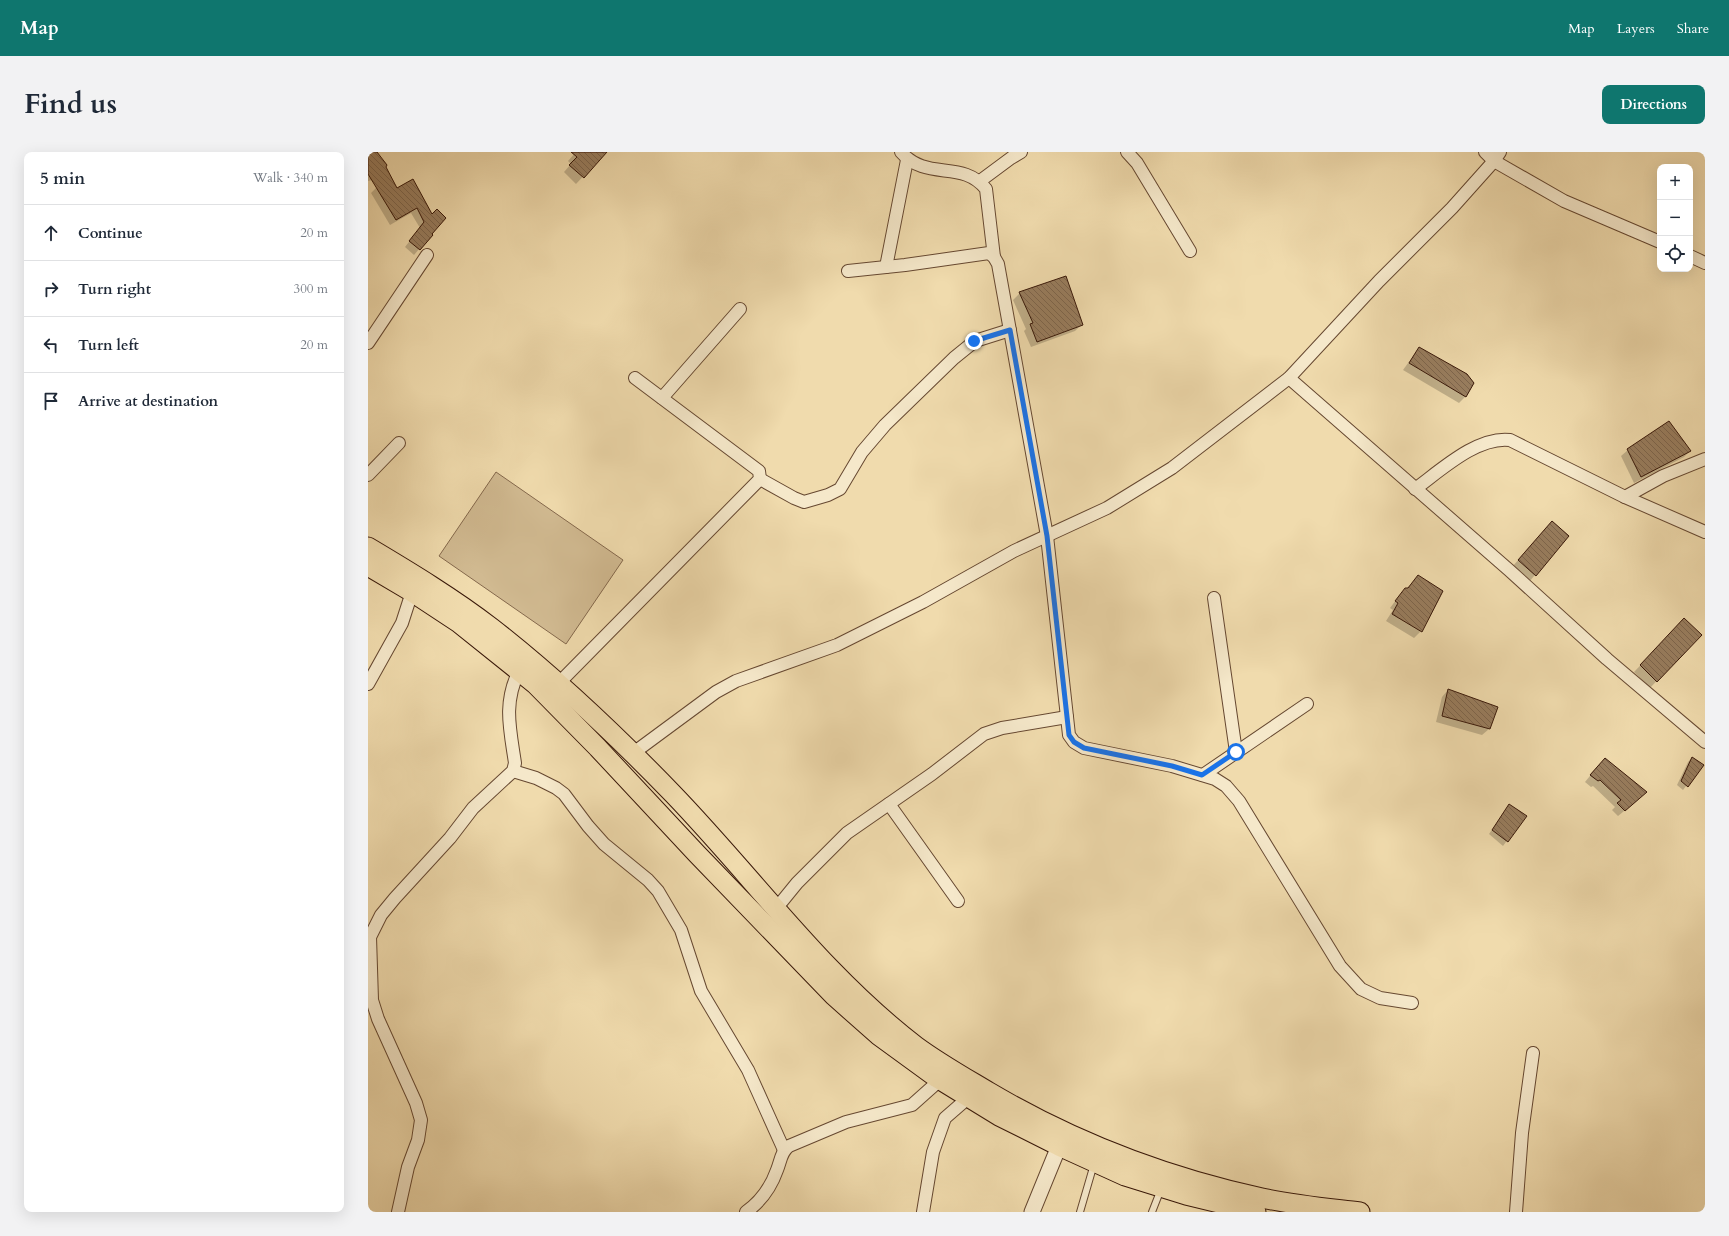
<!DOCTYPE html>
<html lang="en">
<head>
<meta charset="utf-8">
<style>
  :root { --surface:#fff; --page:#f2f2f3; --text:#1f2937; --muted:#747a83; --line:#e0e1e3; --accent:#0f766e }
  body { margin:0; font-family:Cardo,serif; background:var(--page); color:var(--text) }
  .controls { position:absolute; right:12px; top:12px; display:grid; overflow:hidden; border-radius:8px; box-shadow:0 4px 16px #0002 }
  .controls button { width:36px; height:36px; display:grid; place-items:center; padding:0; border:0; border-bottom:1px solid var(--line); background:var(--surface); color:var(--text); font:20px sans-serif }
  .stop { position:absolute; width:12px; height:12px; margin:-9px; border:3px solid #1a73e8; border-radius:50%; background:#fff }
  .stop.end { background:#1a73e8; border-color:#fff; box-shadow:0 1px 4px #0008 }
  .list { margin:0; padding:0; list-style:none }
  h2 { display:flex; justify-content:space-between; align-items:center; height:52px; margin:0; padding:0 16px; font-size:17px }
  h2 small { font-size:13px; font-weight:400; color:var(--muted) }
  .list li { display:grid; grid-template-columns:26px 1fr auto; gap:12px; align-items:center; box-sizing:border-box; height:56px; padding:0 16px; border-top:1px solid var(--line) }
  .list b { display:block; font-size:15px; white-space:nowrap }
  .list em { font-size:13px; font-style:normal; color:var(--muted) }
  .icon { flex:none; width:22px; height:22px; fill:none; stroke:currentColor; stroke-width:2; stroke-linecap:round; stroke-linejoin:round }
  .map { position:relative; flex:none; width:1337px; height:1060px; overflow:hidden; border-radius:8px }
  header { display:flex; align-items:center; gap:24px; box-sizing:border-box; height:56px; padding:0 20px; background:var(--accent); color:#fff }
  header strong { font-size:19px }
  nav { display:flex; gap:22px; margin-inline-start:auto; font-size:14px }
  .intro { display:flex; align-items:center; justify-content:space-between; box-sizing:border-box; height:96px; padding:0 24px }
  h1 { margin:0; font-size:28px }
  .button { padding:10px 18px; border-radius:8px; background:var(--accent); color:#fff; font-size:14px; font-weight:700 }
  main { display:flex; gap:24px; padding:0 24px }
  aside { flex:1; background:var(--surface); border-radius:8px; box-shadow:0 4px 16px #0002 }
  .map>svg:first-child { display:block }
  .pitch { fill:#d1ba91; stroke:#84684c }
  .shadow { fill:#0003 }
  .building { fill:url(#building-back-hatch); stroke:#381708 }
  .lines { fill:none; stroke-linecap:round; stroke-linejoin:round }
  .service-casing { stroke:#664831; stroke-width:8 }
  .minor-casing { stroke:#664831; stroke-width:14 }
  .tertiary-casing { stroke:#664831; stroke-width:17 }
  .primary-casing { stroke:#381708; stroke-width:21 }
  .service { stroke:#f5e8ca; stroke-width:6 }
  .minor { stroke:#f5e8ca; stroke-width:12 }
  .tertiary { stroke:#f5e8ca; stroke-width:15 }
  .primary { stroke:#f0dbad; stroke-width:19 }
  .route { stroke:#1a73e8; stroke-width:5 }
</style>
</head>
<body>
<header>
<strong>Map</strong>
<nav><a>Map</a><a>Layers</a><a>Share</a></nav>
</header>
<div class="intro"><h1>Find us</h1><a class="button">Directions</a></div>
<main>
<aside>
<h2>5 min<small>Walk · 340 m</small></h2>
<ul class="list">
<li><svg class="icon" aria-label="ahead" viewBox="0 0 24 24"><path d="M12 20V5M6 11l6-6 6 6"/></svg><div><b>Continue</b></div><em>20 m</em></li>
<li><svg class="icon" aria-label="right" viewBox="0 0 24 24"><path d="M7 20v-9h11M14 6l5 5-5 5"/></svg><div><b>Turn right</b></div><em>300 m</em></li>
<li><svg class="icon" aria-label="left" viewBox="0 0 24 24"><path d="M17 20v-9H6M10 6l-5 5 5 5"/></svg><div><b>Turn left</b></div><em>20 m</em></li>
<li><svg class="icon" aria-label="arrive" viewBox="0 0 24 24"><path d="M6 21V4h12l-3 4 3 4H6"/></svg><div><b>Arrive at destination</b></div></li>
</ul>
</aside>
<div class="map">
<svg width="1337" height="1060" viewBox="0 0 1337 1060">
  <defs>
    <pattern id="building-back-hatch" width="6" height="6" patternUnits="userSpaceOnUse"><rect width="6" height="6" fill="#987d5e"/><path d="M-1 5l2 2M0 0l6 6M5-1l2 2" fill="none" stroke="#7d654c"/></pattern>
  </defs>
  <rect width="100%" height="100%" fill="#f0dbad"/>
  <filter id="stains"><feTurbulence type="fractalNoise" baseFrequency=".005" numOctaves="4"/><feColorMatrix values="0 0 0 0 .2 0 0 0 0 .09 0 0 0 0 .02 0 0 0 .5 -.17"/></filter>
  <radialGradient id="worn" r=".72"><stop offset=".6" stop-color="#630" stop-opacity="0"/><stop offset="1" stop-color="#630" stop-opacity=".3"/></radialGradient>
  <polygon class="pitch" points="128,320 255,408 198,492 71,404"/>
  <g class="shadow">
    <polygon points="0,0 7,0 13,26 0,29"/>
    <polygon points="208,0 238,0 208,32 196,20 203,12 200,9"/>
    <polygon points="44,28 63,83 46,103 37,95 52,76 43,61 22,73 3,41 8,36 24,29 29,37"/>
    <polygon points="697,125 714,172 707,179 663,195 656,179 658,177 645,148 652,141"/>
    <polygon points="1051,196 1104,231 1097,245 1091,251 1035,218"/>
    <polygon points="1260,298 1322,299 1316,305 1266,331 1253,304"/>
    <polygon points="1184,370 1200,384 1161,430 1144,415"/>
    <polygon points="1050,425 1073,439 1053,479 1046,486 1018,469 1025,458 1022,456 1031,444"/>
    <polygon points="1310,474 1332,483 1282,536 1266,520"/>
    <polygon points="1080,538 1128,556 1121,577 1114,583 1068,570 1074,545"/>
    <polygon points="1324,606 1334,613 1315,638 1309,633 1320,610"/>
    <polygon points="1230,614 1272,646 1250,664 1244,658 1247,655 1225,634 1223,635 1217,630"/>
    <polygon points="1141,653 1157,664 1135,694 1121,682"/>
  </g>
  <g class="building">
    <polygon points="0,0 9,0 19,13 18,15 29,36 45,27 64,62 69,57 78,66 64,82 65,83 52,98 41,89 56,70 49,56 28,68 0,22"/>
    <polygon points="203,0 239,0 216,26 201,13 209,5"/>
    <polygon points="698,124 715,173 669,190 662,172 665,171 651,140"/>
    <polygon points="1051,195 1099,222 1106,231 1098,245 1041,211"/>
    <polygon points="1301,269 1323,299 1273,325 1259,297"/>
    <polygon points="1184,369 1201,384 1168,424 1150,408"/>
    <polygon points="1050,423 1075,439 1054,480 1024,462 1030,451 1027,449 1037,436 1040,436"/>
    <polygon points="1316,466 1334,483 1289,530 1272,513"/>
    <polygon points="1080,537 1130,555 1122,577 1074,564"/>
    <polygon points="1324,605 1336,613 1320,635 1313,629"/>
    <polygon points="1237,606 1279,640 1257,659 1249,651 1253,648 1232,628 1230,629 1222,623"/>
    <polygon points="1141,652 1159,664 1140,690 1124,678"/>
  </g>
  <g class="lines">
    <g class="service-casing">
      <g id="service">
        <polyline points="712,1060 726,1012"/>
        <polyline points="784,1060 793,1037"/>
      </g>
    </g>
    <g class="minor-casing">
      <g id="minor">
        <path d="M533 0C559 30 594 7 618 37L626 105"/>
        <polyline points="759,0 769,11 822,99"/>
        <polyline points="1117,0 1126,9 1196,49 1292,90"/>
        <polyline points="612,29 643,6 653,0"/>
        <polyline points="1322,104 1337,111"/>
        <polyline points="518,115 539,8"/>
        <polyline points="480,119 537,113 621,101 626,105 630,112 679,384 701,583 706,590 716,596 804,614 847,627 858,634 871,649 972,814 993,837 1012,846 1044,851"/>
        <polyline points="0,191 59,103"/>
        <polyline points="921,226 1141,418 1239,507 1337,590"/>
        <polyline points="294,246 372,157"/>
        <polyline points="0,323 31,291"/>
        <polyline points="392,327 426,346 436,350 460,343 472,337 494,300 517,273 586,206 607,189 642,178"/>
        <path d="M1047 337C1072 319 1109 284 1142 288L1257 345 1337 380"/>
        <polyline points="1257,345 1295,324 1337,307"/>
        <polyline points="846,446 868,600"/>
        <polyline points="0,532 34,471 44,440"/>
        <polyline points="190,532 392,327 391,319 267,226"/>
        <polyline points="264,602 348,540 368,529 469,493 555,450 646,399 739,356 804,316 921,226 1011,129 1084,56 1126,9 1132,0"/>
        <polyline points="145,619 168,626 188,636 196,642 220,674 236,692 280,728 290,739 313,778 333,839 380,918 416,998"/>
        <polyline points="835,623 939,552"/>
        <polyline points="521,652 590,749"/>
        <polyline points="407,758 429,731 479,681 564,622 616,582 634,576 699,565"/>
        <path d="M30 1060 40 1015 50 988 53 968 48 951 10 867 4 848 2 785 13 763 27 746 82 686 105 656 145 619 147 611C142 577 135 551 151 519"/>
        <path d="M378 1060C392 1050 403 1035 409 1018 413 1008 413 1000 421 994L478 970 544 953 572 928"/>
        <polyline points="555,1060 565,1000 577,966 600,946"/>
        <polyline points="1148,1060 1154,981 1165,901"/>
      </g>
    </g>
    <g class="tertiary-casing">
      <polyline id="tertiary" points="664,1060 691,994"/>
    </g>
    <g class="primary-casing">
      <g id="primary">
        <path d="M0 395C42 420 85 446 124 476 188 526 248 583 305 642 386 726 454 822 548 894 571 911 596 925 621 940 706 990 797 1025 894 1046 926 1053 959 1056 992 1060"/>
        <polyline points="0,414 44,440 91,471 167,532 230,596 329,702 466,844 510,883 569,926 631,964 691,994 757,1024 818,1043 888,1060"/>
      </g>
    </g>
    <use href="#service" class="service"/>
    <use href="#minor" class="minor"/>
    <use href="#tertiary" class="tertiary"/>
    <use href="#primary" class="primary"/>
  </g>
  <g class="lines">
    <polyline class="route" points="606,189 642,178 679,384 701,583 706,590 716,596 804,614 834,623 868,600"/>
  </g>
  <rect width="100%" height="100%" filter="url(#stains)"/>
  <rect width="100%" height="100%" fill="url(#worn)"/>
</svg>
<div class="controls">
<button>+</button>
<button>−</button>
<button><svg class="icon" aria-label="locate" viewBox="0 0 24 24"><circle cx="12" cy="12" r="6"/><path d="M12 2v4M12 18v4M2 12h4M18 12h4"/></svg></button>
</div>
<div class="stop" style="left:868px;top:600px"></div>
<div class="stop end" style="left:606px;top:189px"></div>
</div>
</main>
</body>
</html>
